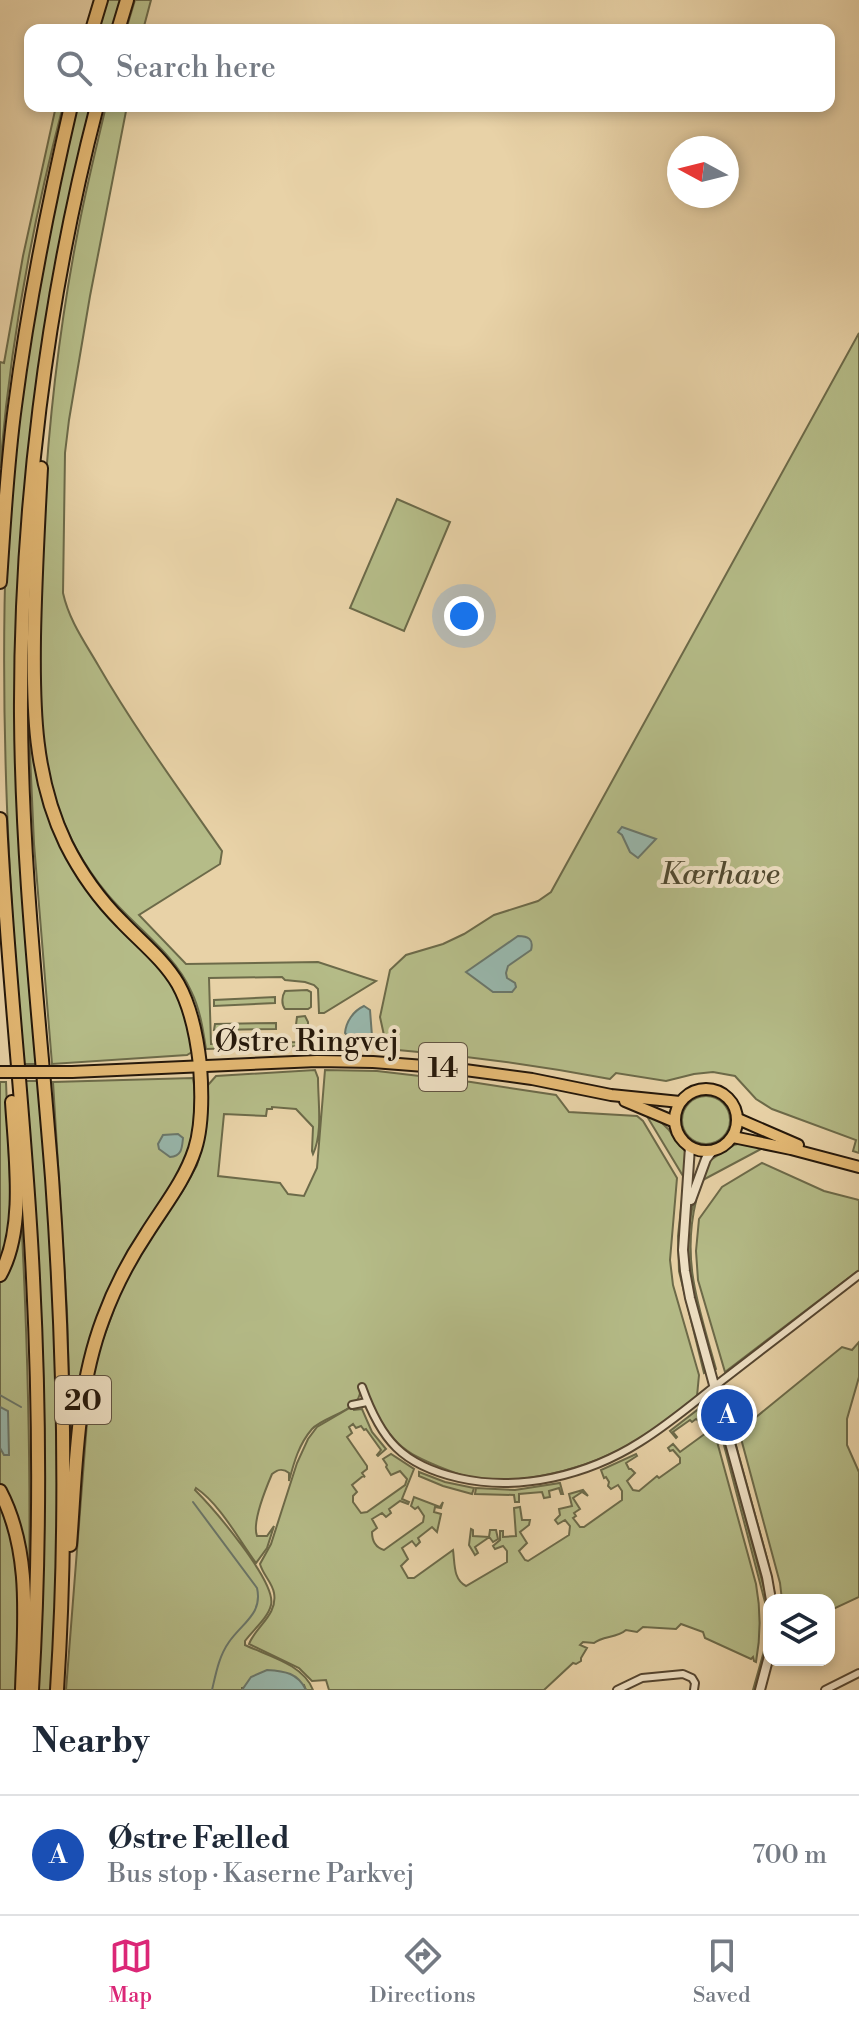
<!DOCTYPE html>
<html lang="en">
<head>
<meta charset="utf-8">
<style>
  :root { --surface:#fff; --page:#f6f6f7; --text:#1f2937; --muted:#747a83; --line:#e0e1e3; --accent:#db2777 }
  body { margin:0; font-family:"Libre Bodoni",serif; background:var(--page); color:var(--text) }
  .controls { position:absolute; right:24px; bottom:24px; display:grid; overflow:hidden; border-radius:16px; box-shadow:0 4px 12px #0003 }
  .controls button { width:72px; height:72px; display:grid; place-items:center; padding:0; border:0; border-bottom:2px solid var(--line); background:var(--surface); color:var(--text); font:40px sans-serif }
  .compass { position:absolute; left:667px; top:136px; width:72px; height:72px; border-radius:50%; background:var(--surface); box-shadow:0 4px 12px #0003; rotate:277deg }
  .you { position:absolute; left:464px; top:616px; width:28px; height:28px; margin:-20px; border:6px solid #fff; border-radius:50%; background:#1a73e8; box-shadow:0 0 0 12px #1a73e833 }
  .badge { display:grid; place-items:center; width:52px; height:52px; border-radius:50%; background:var(--accent); color:#fff; font-size:26px; font-weight:700 }
  .pin { position:absolute; translate:-50% -50%; border:4px solid #fff; box-shadow:0 2px 8px #0006 }
  .list { margin:0; padding:0; list-style:none }
  h2 { display:flex; justify-content:space-between; align-items:center; height:104px; margin:0; padding:0 32px; font-size:34px }
  h2 small { font-size:26px; font-weight:400; color:var(--muted) }
  .list li { display:grid; grid-template-columns:52px 1fr auto; gap:24px; align-items:center; box-sizing:border-box; height:120px; padding:0 32px; border-top:2px solid var(--line) }
  .list b { display:block; font-size:30px; white-space:nowrap }
  .list p { margin:0; font-size:26px; white-space:nowrap; color:var(--muted) }
  .list em { font-size:26px; font-style:normal; color:var(--muted) }
  .icon { flex:none; width:44px; height:44px; fill:none; stroke:currentColor; stroke-width:2; stroke-linecap:round; stroke-linejoin:round }
  .map { position:relative; flex:none; width:859px; height:1690px; overflow:hidden }
  .search { position:absolute; background:var(--surface); box-shadow:0 4px 12px #0003; left:24px; right:24px; top:24px; height:88px; display:flex; align-items:center; gap:20px; box-sizing:border-box; padding:0 28px; border-radius:16px; color:var(--muted); font-size:30px }
  .sheet { height:224px; background:var(--surface) }
  nav { display:flex; justify-content:space-around; align-items:center; box-sizing:border-box; height:112px; border-top:2px solid var(--line); background:var(--surface); font-size:22px; color:var(--muted) }
  nav a { display:grid; justify-items:center; gap:4px }
  nav .on { color:var(--accent) }
  .map>svg:first-child { display:block }
  .green { fill:#b5bc88; stroke:#6c6a49; stroke-width:2 }
  .water { fill:#98b7ac; stroke:#6a776b; stroke-width:2 }
  .lines { fill:none; stroke-linecap:round; stroke-linejoin:round }
  .stream { stroke:#6a776b; stroke-width:2 }
  .minor-casing { stroke:#554631; stroke-width:10 }
  .tertiary-casing { stroke:#554631; stroke-width:12 }
  .primary-casing { stroke:#24170a; stroke-width:14 }
  .motorway-casing { stroke:#24170a; stroke-width:16 }
  .minor { stroke:#f0e2c6; stroke-width:6 }
  .tertiary { stroke:#f0e2c6; stroke-width:8 }
  .primary { stroke:#e4b974; stroke-width:10 }
  .motorway { stroke:#e4b974; stroke-width:12 }
  .primary-bridge-casing { stroke:#24170a; stroke-width:14; stroke-linecap:butt }
  .primary-bridge { stroke:#e4b974; stroke-width:10 }
  .labels { text-anchor:middle; stroke-width:8; stroke-linejoin:round; paint-order:stroke }
  .shield { fill:#f0e2c6; stroke:#615442; stroke-width:2 }
  .shield-label { font-size:28px; font-weight:bold; fill:#24170a }
  .park-label { font-size:30px; font-style:italic; fill:#504930; stroke:#f0e2c6 }
  .street-label { font-size:30px; fill:#24170a; stroke:#f0e2c6 }
</style>
</head>
<body>
<div class="map">
<svg width="859" height="1690" viewBox="0 0 859 1690">
  <rect width="100%" height="100%" fill="#e8d2a7"/>
  <filter id="stains"><feTurbulence type="fractalNoise" baseFrequency=".0025" numOctaves="4"/><feColorMatrix values="0 0 0 0 .2 0 0 0 0 .09 0 0 0 0 .02 0 0 0 .5 -.17"/></filter>
  <radialGradient id="worn" r=".72"><stop offset=".6" stop-color="#630" stop-opacity="0"/><stop offset="1" stop-color="#630" stop-opacity=".3"/></radialGradient>
  <g class="green">
    <polygon points="107,0 122,0 113,30 98,30"/>
    <polygon points="135,0 151,0 143,30 126,30"/>
    <path d="M56 106H63C32 224 10 346 0 468V362L4 363 23 256Z"/>
    <path d="M76 106H91L50 297 39 372 21 549 37 1064H23C9 893 0 721 6 549 12 465 22 380 36 296 46 232 63 169 76 106Z"/>
    <path d="M106 106H127L90 296 69 420 65 453 63 593C69 620 84 641 98 665 135 729 179 789 222 851L220 864 139 915 186 964 318 962 376 981 324 1013H319L318 989 314 985 305 982 285 980 282 977 209 978 211 1044 301 1042V1026L296 1025 297 1017 305 1016 308 1022V1046L206 1049C203 1029 200 1009 191 991 174 953 135 927 108 895 84 866 65 832 54 795 35 738 39 674 40 615 42 488 53 361 77 236 85 192 96 149 106 106Z"/>
    <path d="M859 333V1153L853 1151 856 1140 772 1109 756 1099 735 1076 713 1072 694 1074 666 1081 616 1073 610 1079C536 1065 462 1055 387 1049L380 1017 390 970 406 955 443 944 464 934 494 915 538 901 551 892Z"/>
    <polygon points="397,499 450,522 404,631 350,608"/>
    <polygon points="29,731 33,731 75,867 166,972 190,1023 192,1052 187,1055 52,1064 34,844"/>
    <path d="M307 990 311 992V1007L308 1009H285C281 1004 282 996 285 991Z"/>
    <polygon points="275,997 275,1003 214,1006 214,1000"/>
    <polygon points="276,1023 276,1029 214,1030 215,1024"/>
    <path d="M315 1070 318 1078C318 1102 323 1133 313 1154L312 1151 313 1127 296 1109 272 1107V1109H267L266 1116 224 1114 218 1176 280 1183 288 1194 304 1196 317 1168 325 1070 377 1071 471 1082 556 1095 569 1112 637 1116 643 1121 677 1178 670 1260 673 1285 699 1375 697 1396C672 1416 647 1436 617 1451 578 1471 512 1487 469 1477 457 1474 445 1469 435 1465 419 1458 405 1452 394 1439 380 1424 372 1404 365 1386L360 1387C364 1411 325 1415 312 1429 299 1444 294 1462 289 1481V1473C283 1468 278 1469 272 1474 266 1488 252 1523 257 1536H267L274 1526 267 1548 256 1563C239 1540 220 1504 196 1488L195 1490C212 1507 277 1582 271 1605 268 1618 253 1630 245 1641V1645C268 1656 303 1664 313 1690H306L304 1685 242 1688V1690H66L89 1397 96 1358 119 1296 133 1268 165 1215 182 1192 197 1165 202 1147 206 1109V1091L208 1085 216 1076Z"/>
    <path d="M193 1078C199 1108 194 1137 185 1165L110 1291 71 1456 67 1311 53 1082Z"/>
    <path d="M24 1081H39C48 1195 56 1308 58 1422 59 1511 56 1601 51 1690H38L41 1622Z"/>
    <polygon points="0,1082 6,1082 11,1209 9,1230 0,1263"/>
    <circle cx="706" cy="1120" r="24"/>
    <polygon points="645,1113 659,1120 668,1129 684,1150 687,1154 686,1178 683,1176"/>
    <polygon points="745,1142 762,1145 761,1149 701,1181 709,1161 734,1145"/>
    <polygon points="762,1163 824,1191 859,1200 859,1270 725,1372 698,1280 696,1251 699,1219 722,1187"/>
    <polygon points="684,1181 686,1181 679,1236 680,1271 706,1372 704,1373 679,1271 678,1236"/>
    <path d="M20 1193C27 1324 31 1455 29 1586L11 1508 0 1485V1282C20 1256 18 1224 20 1193Z"/>
    <path d="M694 1201H696C681 1263 700 1310 716 1369L714 1370C699 1314 678 1259 694 1201Z"/>
    <polygon points="859,1342 859,1377 847,1419 847,1445 859,1472 859,1597 829,1611 829,1600 782,1600 780,1583 739,1431 842,1347 852,1350"/>
    <path d="M705 1404 707 1405 756 1584C761 1611 761 1635 756 1662L754 1661 753 1657 751 1659 705 1638 703 1632 681 1624 676 1629 643 1627 637 1632 626 1630C617 1638 603 1636 594 1643L583 1642 580 1645 587 1648 581 1658V1661L576 1664 573 1663 544 1690H329L326 1680 312 1681 299 1668 249 1644C256 1626 278 1615 274 1593 272 1582 263 1575 260 1564L271 1544 297 1463 308 1439 317 1427 353 1406 354 1410 362 1409 372 1432 386 1449 378 1456 377 1455 381 1450 366 1429 364 1430 361 1426 356 1428 353 1424 349 1427 352 1433 347 1437 367 1466V1469L362 1473 365 1477 363 1476 352 1485 357 1492 353 1496V1502L361 1513 367 1512 405 1485 407 1479 400 1471 391 1475 386 1467 387 1465 383 1459 391 1454 414 1469 402 1499 409 1502 408 1504 400 1501 389 1509 391 1513 386 1517 382 1513 372 1519 377 1528 372 1532C372 1539 374 1547 384 1550L423 1522 424 1516 418 1507 415 1509 411 1506 414 1497 440 1507 443 1502 441 1508 435 1507 434 1512 441 1514 437 1532 432 1527 418 1538 420 1542 416 1546 412 1541 402 1548 408 1559 401 1566 408 1578H414L453 1550C455 1564 453 1579 466 1586L507 1562V1551L503 1546 495 1549 493 1546 500 1540V1531H503V1537L516 1536 514 1508 520 1507 522 1520H530L529 1525 520 1532 527 1543 519 1551 525 1560 528 1561 569 1535 570 1526 565 1520 558 1524 555 1520 560 1515 559 1509 572 1506 569 1494 583 1490 588 1496 582 1492 573 1498 580 1509 574 1513 576 1516 573 1518 580 1527H584L622 1500V1491L618 1485 611 1489 608 1486 609 1482 606 1477 604 1478 601 1470 636 1454 637 1456 626 1463 629 1469H631L635 1473 627 1481 633 1490 639 1491 657 1476 659 1478 680 1463V1458L673 1450 670 1451 668 1448 673 1444 680 1452 706 1433 703 1427 705 1424 702 1421 700 1422 696 1419 692 1422 690 1420 673 1432 677 1437 676 1438 670 1431Z"/>
    <polygon points="731,1427 768,1562 776,1600 775,1600 730,1428"/>
    <path d="M720 1430H722L765 1592C770 1626 765 1657 755 1690H753L764 1651 766 1630 765 1602Z"/>
    <polygon points="419,1472 445,1482 474,1488 472,1494 443,1486 419,1476"/>
    <polygon points="560,1483 563,1494 561,1494 559,1488 549,1491 550,1497 544,1498 542,1492 519,1494 519,1502 515,1502 514,1495 475,1494 476,1488 515,1490"/>
    <polygon points="0,1506 12,1541 18,1587 17,1690 0,1690"/>
    <polygon points="471,1529 473,1530 473,1536 489,1537 490,1530 496,1530 498,1539 493,1542 490,1538 488,1538 475,1547 478,1553 475,1555 469,1545"/>
  </g>
  <g class="water">
    <polygon points="622,827 656,839 638,858 630,852 622,835 618,832"/>
    <path d="M518 936C528 936 534 939 531 950L508 966 506 973 507 978 515 983 516 987 512 992H493L466 972Z"/>
    <path d="M364 1006 370 1010 372 1036 368 1040H351L345 1033C346 1022 353 1011 364 1006Z"/>
    <path d="M178 1134 183 1138C182 1148 182 1156 170 1157L159 1149 158 1144 163 1135Z"/>
    <polygon points="0,1407 8,1411 9,1455 4,1455 0,1448"/>
    <path d="M267 1670C285 1671 298 1673 306 1690H242L251 1677Z"/>
  </g>
  <g class="lines">
    <g class="stream">
      <polyline points="0,1395 21,1407"/>
      <path d="M193 1502 257 1588C263 1614 242 1623 229 1642 219 1656 216 1673 212 1690"/>
    </g>
    <g class="minor-casing">
      <g id="minor">
        <path d="M362 1387C381 1440 402 1465 459 1478 520 1492 588 1475 640 1442 671 1423 699 1398 728 1376 772 1342 815 1309 859 1275"/>
        <polyline points="352,1405 367,1402"/>
        <polyline points="617,1690 642,1678 683,1674 692,1678 695,1683 694,1690"/>
        <polyline points="825,1690 859,1673"/>
      </g>
    </g>
    <g class="tertiary-casing">
      <g id="tertiary">
        <polyline points="690,1147 683,1250 685,1271 690,1298 767,1577 771,1600"/>
        <polyline points="691,1200 706,1159 712,1151"/>
        <polyline points="760,1690 769,1656"/>
      </g>
    </g>
    <g class="primary-casing">
      <g id="primary">
        <polyline points="72,1072 317,1061 373,1062 450,1068 532,1079 611,1095 680,1102"/>
        <circle cx="706" cy="1120" r="31"/>
        <polyline points="625,1101 675,1122"/>
        <polyline points="738,1119 798,1145"/>
        <polyline points="733,1137 791,1149 859,1167"/>
      </g>
    </g>
    <g class="motorway-casing">
      <g id="motorway">
        <polyline points="92,30 101,0"/>
        <polyline points="118,30 127,0"/>
        <path d="M41 468C38 524 35 580 34 637 33 708 34 778 66 844 80 872 99 899 122 922 141 942 164 960 178 984 192 1009 197 1038 200 1065 202 1092 203 1124 195 1149 185 1180 164 1206 147 1233 129 1260 114 1289 103 1319 76 1391 76 1469 70 1545"/>
        <path d="M0 582C4 523 7 464 15 406 28 305 48 205 71 106"/>
        <path d="M0 819C7 972 26 1125 33 1278 40 1415 40 1553 32 1690"/>
        <path d="M0 1275C26 1229 15 1154 12 1102"/>
        <path d="M0 1491C32 1552 24 1624 22 1690"/>
        <path d="M57 1690C68 1520 64 1348 52 1178 40 1024 22 870 21 716 20 513 46 302 97 106"/>
      </g>
    </g>
    <use href="#minor" class="minor"/>
    <use href="#tertiary" class="tertiary"/>
    <use href="#primary" class="primary"/>
    <use href="#motorway" class="motorway"/>
    <g class="primary-bridge-casing">
      <polyline id="primary-bridge" points="0,1072 72,1072"/>
    </g>
    <use href="#primary-bridge" class="primary-bridge"/>
  </g>
  <g class="labels">
    <g class="shield">
      <rect x="419" y="1043" width="48" height="48" rx="6"/>
      <rect x="55" y="1376" width="56" height="48" rx="6"/>
    </g>
    <g class="shield-label">
      <text x="443" y="1077">14</text>
      <text x="83" y="1410">20</text>
    </g>
    <g class="park-label">
      <text x="720" y="884">Kærhave</text>
    </g>
    <g class="street-label">
      <text x="307" y="1051">Østre Ringvej</text>
    </g>
  </g>
  <rect width="100%" height="100%" filter="url(#stains)"/>
  <rect width="100%" height="100%" fill="url(#worn)"/>
</svg>
<div class="controls">
<button><svg class="icon" aria-label="layers" viewBox="0 0 24 24"><path d="M12 4l9 5-9 5-9-5zM3 14l9 5 9-5"/></svg></button>
</div>
<svg class="compass" viewBox="-18 -18 36 36"><path d="M0-13l5 13h-10z" fill="#e53935"/><path d="M0 13l5-13h-10z" fill="#747a83"/></svg>
<div class="you"></div>
<div class="pin badge" style="left:727px;top:1415px;background:#1a4fb4">A</div>
<div class="search"><svg class="icon" aria-label="search" viewBox="0 0 24 24"><circle cx="10" cy="10" r="6"/><path d="M15 15l6 6"/></svg>Search here</div>
</div>
<section class="sheet">
<h2>Nearby<small></small></h2>
<ul class="list">
<li><span class="badge" style="background:#1a4fb4">A</span><div><b>Østre Fælled</b><p>Bus stop · Kaserne Parkvej</p></div><em>700 m</em></li>
</ul>
</section>
<nav>
<a class="on"><svg class="icon" aria-label="map" viewBox="0 0 24 24"><path d="M3 6l6-2 6 2 6-2v14l-6 2-6-2-6 2zM9 4v14M15 6v14"/></svg>Map</a>
<a><svg class="icon" aria-label="directions" viewBox="0 0 24 24"><path d="M12 3l9 9-9 9-9-9zM9 14v-3h6M13 9l2 2-2 2"/></svg>Directions</a>
<a><svg class="icon" aria-label="saved" viewBox="0 0 24 24"><path d="M7 4h10v16l-5-4-5 4z"/></svg>Saved</a>
</nav>
</body>
</html>
